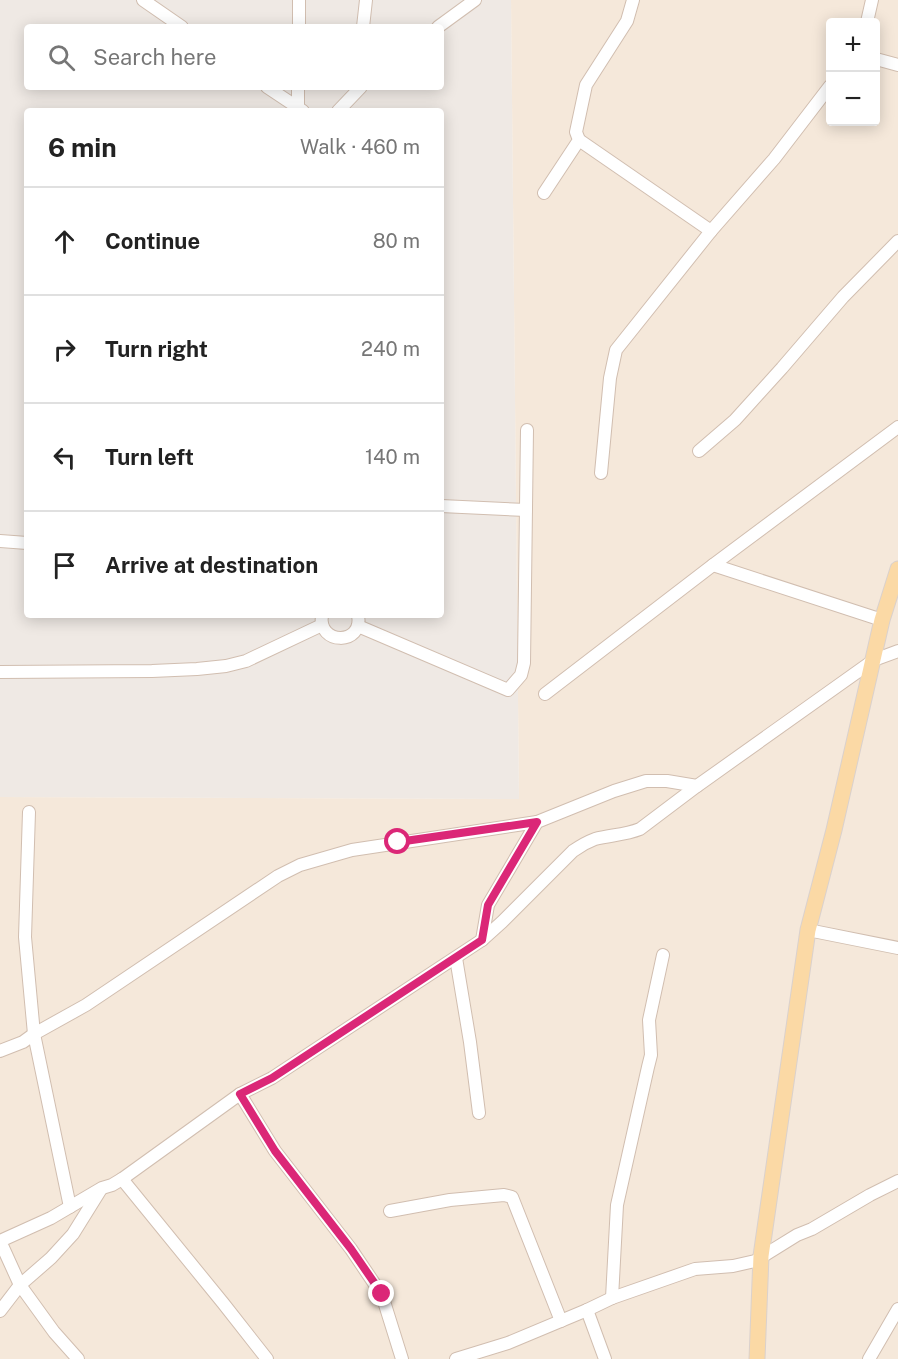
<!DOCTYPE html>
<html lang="en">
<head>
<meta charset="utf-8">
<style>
  :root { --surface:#fff; --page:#f6f6f6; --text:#222; --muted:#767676; --line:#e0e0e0 }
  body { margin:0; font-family:"Public Sans",sans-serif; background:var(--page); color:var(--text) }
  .controls { position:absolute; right:18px; top:18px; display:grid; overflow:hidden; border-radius:6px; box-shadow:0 3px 15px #0003 }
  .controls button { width:54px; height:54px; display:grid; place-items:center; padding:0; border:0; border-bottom:2px solid var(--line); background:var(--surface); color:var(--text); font:30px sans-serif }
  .stop { position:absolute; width:18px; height:18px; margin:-14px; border:4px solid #db2777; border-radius:50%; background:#fff }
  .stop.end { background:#db2777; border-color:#fff; box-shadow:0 2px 6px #0008 }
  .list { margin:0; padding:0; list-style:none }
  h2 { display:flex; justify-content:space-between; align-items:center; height:78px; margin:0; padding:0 24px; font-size:26px }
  h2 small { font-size:20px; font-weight:400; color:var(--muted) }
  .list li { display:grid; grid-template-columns:39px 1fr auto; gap:18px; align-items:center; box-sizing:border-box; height:108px; padding:0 24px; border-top:2px solid var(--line) }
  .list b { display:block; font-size:22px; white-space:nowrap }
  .list em { font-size:20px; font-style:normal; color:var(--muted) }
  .icon { flex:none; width:33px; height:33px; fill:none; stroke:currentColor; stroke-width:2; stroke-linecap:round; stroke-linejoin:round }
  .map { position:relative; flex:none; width:898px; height:1359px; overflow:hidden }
  .search { position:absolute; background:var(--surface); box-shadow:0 3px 15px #0003; left:24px; top:24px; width:420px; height:66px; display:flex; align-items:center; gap:15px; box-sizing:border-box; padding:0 21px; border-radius:6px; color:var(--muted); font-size:22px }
  .panel { position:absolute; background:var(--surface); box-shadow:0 3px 15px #0003; left:24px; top:108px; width:420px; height:510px; border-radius:6px }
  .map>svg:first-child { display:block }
  .residential { fill:#f5e8da; fill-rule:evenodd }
  .industrial { fill:#efe9e4; fill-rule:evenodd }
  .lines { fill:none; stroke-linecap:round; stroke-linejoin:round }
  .minor-casing { stroke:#d1beb0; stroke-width:14 }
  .major-casing { stroke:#dad1cd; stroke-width:17 }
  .minor { stroke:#fff; stroke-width:12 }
  .major { stroke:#fbd9a5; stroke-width:15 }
  .route { stroke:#db2777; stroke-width:8 }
</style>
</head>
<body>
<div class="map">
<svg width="898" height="1359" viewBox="0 0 898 1359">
  <rect width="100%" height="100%" fill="#fdf6ec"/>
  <path class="residential" d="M511 0H898V1359H0V797L519 799ZM830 22H876V122H830Z"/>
  <path class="industrial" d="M0 0H511L519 799 0 797ZM27 27H441V87H27ZM27 111H441V615H27Z"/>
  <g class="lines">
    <g class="minor-casing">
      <g id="minor">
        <polyline points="143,0 182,27"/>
        <polyline points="867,22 872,0"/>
        <polyline points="299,27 299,0"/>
        <polyline points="363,27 366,0"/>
        <polyline points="438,27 475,0"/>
        <polyline points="876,59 898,65"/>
        <polyline points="267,87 303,111"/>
        <polyline points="298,111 298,87"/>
        <polyline points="338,111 361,87"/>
        <polyline points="579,140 711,231"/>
        <polyline points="544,193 579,140 576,132 586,85 627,21 633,0"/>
        <polyline points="699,451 735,420 782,368 843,297 898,241"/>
        <polyline points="601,473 610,378 616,350 711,231 774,159 830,86"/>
        <polyline points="441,506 526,510"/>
        <polyline points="0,541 27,543"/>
        <polyline points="713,565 882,620"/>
        <path d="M322 615C317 645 364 646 358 615"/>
        <polyline points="358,626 508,690 521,675 524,663 527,430"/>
        <polyline points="0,672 152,671 197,669 226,666 246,661 322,625"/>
        <polyline points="545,694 713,565 898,427"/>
        <polyline points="29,812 25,937 34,1034 70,1207"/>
        <polyline points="808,930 898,948"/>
        <polyline points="482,940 488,905 537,822 614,791 646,781 667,781 697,786 874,660 898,651"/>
        <polyline points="456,958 470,1042 479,1113"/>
        <polyline points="0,1051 23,1042 34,1034 86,1005 278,876 300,865 352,850 537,822"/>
        <polyline points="240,1094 275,1151 351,1249 382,1295 402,1359"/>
        <polyline points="122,1179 223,1303 267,1359"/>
        <polyline points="390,1211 450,1200 504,1195 512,1197 561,1321"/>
        <polyline points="612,1298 617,1205 648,1067 651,1055 649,1020 663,955"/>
        <polyline points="587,1310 605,1359"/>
        <polyline points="0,1311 20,1285 51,1258 73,1234 101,1189"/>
        <path d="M78 1359 54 1332 20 1285 0 1241 51 1218 102 1188 112 1185 122 1179 240 1094 272 1078 482 940 502 922 573 851C580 846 587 842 595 839 610 835 625 835 640 829L697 786"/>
        <polyline points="456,1359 508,1343 587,1310 612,1298 695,1269 733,1266 755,1261 797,1235 812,1229 870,1195 898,1181"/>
        <polyline points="869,1359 898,1309"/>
      </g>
    </g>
    <g class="major-casing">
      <polyline id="major" points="757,1359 761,1256 808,930 834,830 882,620 898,569"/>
    </g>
    <use href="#minor" class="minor"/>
    <use href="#major" class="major"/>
  </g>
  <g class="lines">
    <polyline class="route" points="382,1294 351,1249 275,1151 240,1094 272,1078 482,940 488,905 537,822 398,842"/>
  </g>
</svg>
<div class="controls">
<button>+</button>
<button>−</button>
</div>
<div class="stop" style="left:398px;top:842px"></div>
<div class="stop end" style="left:382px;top:1294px"></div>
<div class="search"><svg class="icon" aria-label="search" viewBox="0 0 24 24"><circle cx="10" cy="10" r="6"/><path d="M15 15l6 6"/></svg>Search here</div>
<section class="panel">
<h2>6 min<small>Walk · 460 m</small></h2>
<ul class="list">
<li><svg class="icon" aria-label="ahead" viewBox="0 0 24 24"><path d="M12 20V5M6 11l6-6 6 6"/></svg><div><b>Continue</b></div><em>80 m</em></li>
<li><svg class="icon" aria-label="right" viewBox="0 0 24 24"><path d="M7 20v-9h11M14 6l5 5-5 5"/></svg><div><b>Turn right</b></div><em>240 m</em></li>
<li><svg class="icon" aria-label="left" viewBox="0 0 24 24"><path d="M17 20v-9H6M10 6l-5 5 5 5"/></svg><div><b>Turn left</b></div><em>140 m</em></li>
<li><svg class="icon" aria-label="arrive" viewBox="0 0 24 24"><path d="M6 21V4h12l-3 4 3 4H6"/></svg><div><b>Arrive at destination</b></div></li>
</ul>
</section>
</div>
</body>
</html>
